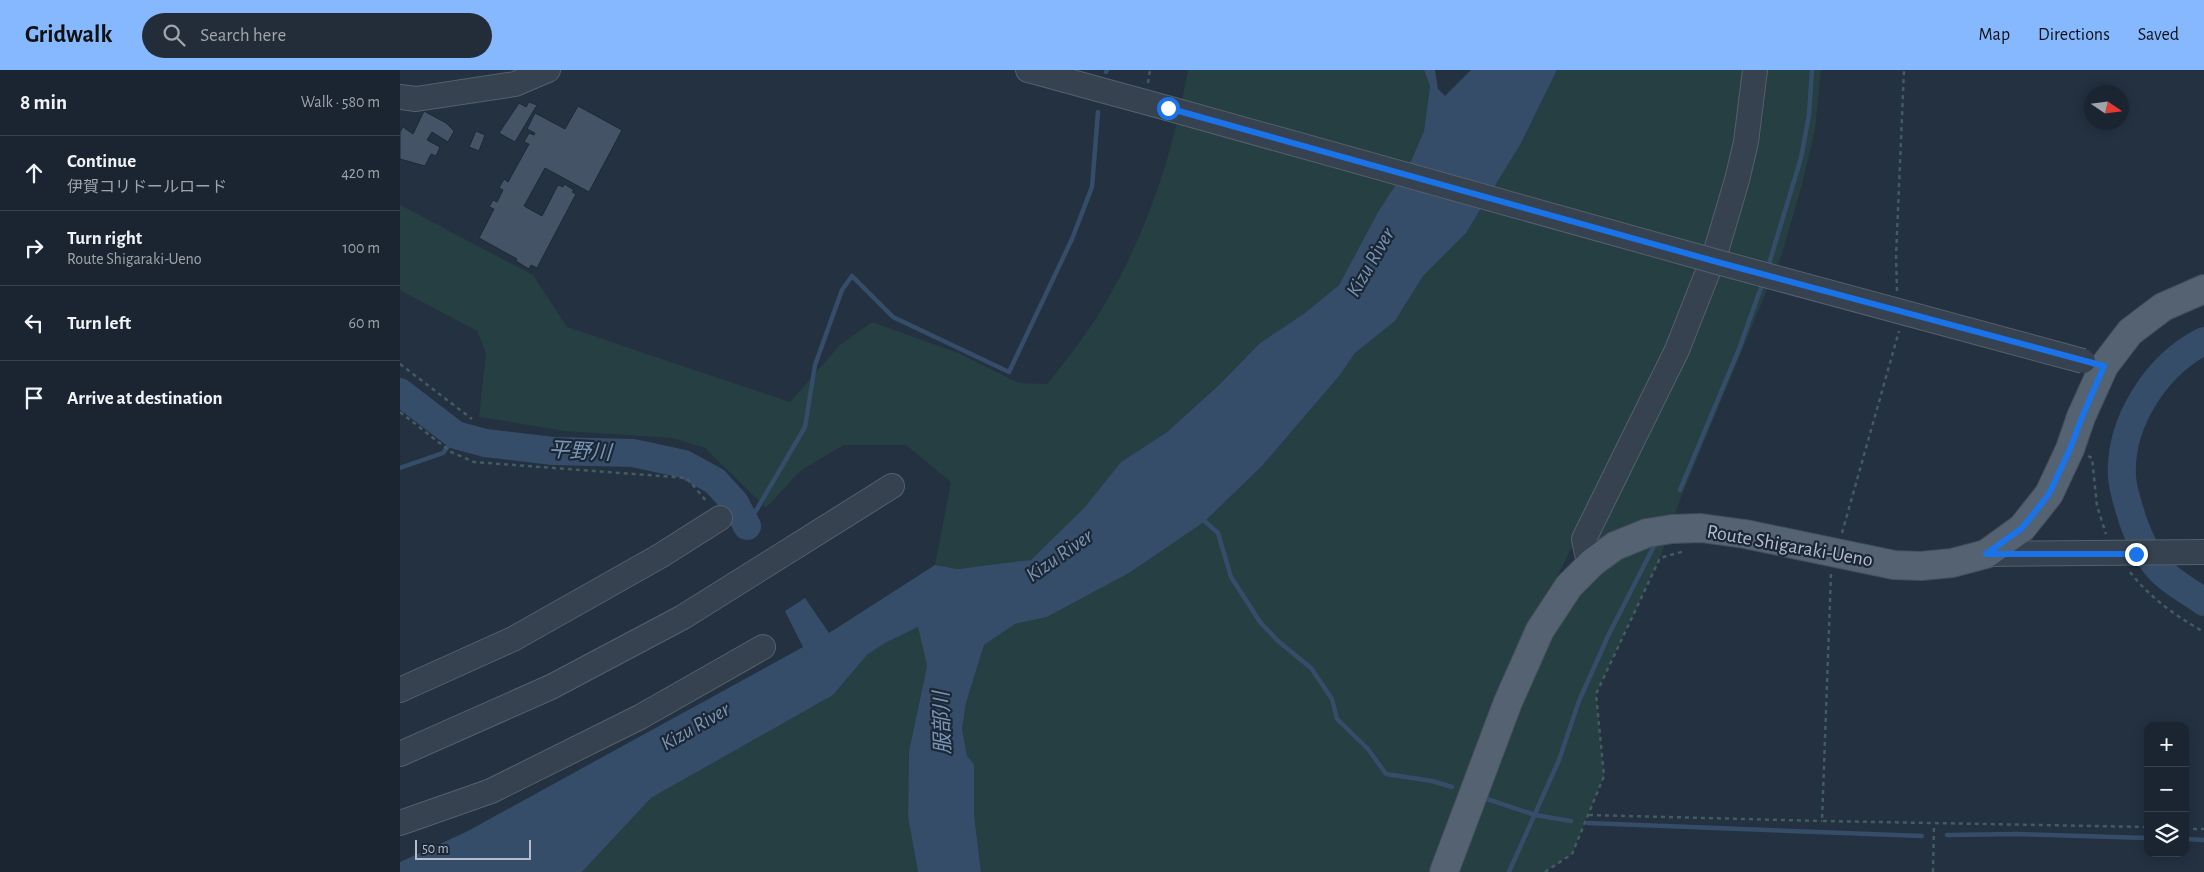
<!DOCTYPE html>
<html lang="en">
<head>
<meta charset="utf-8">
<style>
  :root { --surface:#1a2531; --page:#232d39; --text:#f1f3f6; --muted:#9fa5ab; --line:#38424d; --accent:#85b8ff }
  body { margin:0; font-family:"Alegreya Sans","Noto Sans JP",sans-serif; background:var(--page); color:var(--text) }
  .controls { position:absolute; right:15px; bottom:15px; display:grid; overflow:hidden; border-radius:10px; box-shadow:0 2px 12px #0003 }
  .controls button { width:45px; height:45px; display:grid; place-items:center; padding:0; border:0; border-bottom:1px solid var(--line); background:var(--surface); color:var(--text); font:25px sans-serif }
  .compass { position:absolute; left:1684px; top:15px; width:45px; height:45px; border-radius:50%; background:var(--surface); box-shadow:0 2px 12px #0003; rotate:103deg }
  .scale { position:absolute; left:15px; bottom:12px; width:116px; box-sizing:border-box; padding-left:5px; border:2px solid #b4bdcb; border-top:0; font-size:14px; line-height:18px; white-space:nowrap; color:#b4bdcb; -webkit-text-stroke:4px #1c2736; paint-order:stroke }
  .stop { position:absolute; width:15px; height:15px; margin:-11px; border:4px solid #1a73e8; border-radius:50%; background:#fff }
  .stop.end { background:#1a73e8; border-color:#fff; box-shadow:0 1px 5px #0008 }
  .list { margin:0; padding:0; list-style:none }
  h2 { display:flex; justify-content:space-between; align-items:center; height:65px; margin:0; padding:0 20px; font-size:21px }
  h2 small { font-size:16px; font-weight:400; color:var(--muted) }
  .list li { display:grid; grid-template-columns:32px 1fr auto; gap:15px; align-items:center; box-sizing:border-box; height:75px; padding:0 20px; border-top:1px solid var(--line) }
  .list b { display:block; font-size:19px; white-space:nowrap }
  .list p { margin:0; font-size:16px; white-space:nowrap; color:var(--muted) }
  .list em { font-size:16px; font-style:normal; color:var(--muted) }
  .icon { flex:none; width:28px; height:28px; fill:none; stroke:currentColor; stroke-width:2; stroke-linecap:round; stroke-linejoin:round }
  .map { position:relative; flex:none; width:1804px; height:802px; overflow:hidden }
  header { display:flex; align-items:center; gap:30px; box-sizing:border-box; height:70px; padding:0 25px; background:var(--accent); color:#111 }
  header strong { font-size:24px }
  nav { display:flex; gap:28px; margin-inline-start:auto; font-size:18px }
  .search { width:350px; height:45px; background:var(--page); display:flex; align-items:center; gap:12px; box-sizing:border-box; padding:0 18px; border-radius:28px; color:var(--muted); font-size:19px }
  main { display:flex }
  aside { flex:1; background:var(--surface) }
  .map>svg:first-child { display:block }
  .green { fill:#253f42 }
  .water { fill:#354d69 }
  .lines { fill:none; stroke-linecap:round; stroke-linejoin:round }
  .stream { stroke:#354d69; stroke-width:4.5 }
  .river { stroke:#354d69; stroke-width:28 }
  .building { fill:#445365; stroke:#1e2938 }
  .minor-casing { stroke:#55606e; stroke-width:26 }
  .major-casing { stroke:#444e5d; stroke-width:30 }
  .path { stroke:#435c5f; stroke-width:2.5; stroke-dasharray:4 4; stroke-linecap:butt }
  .minor { stroke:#374250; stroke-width:24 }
  .major { stroke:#556271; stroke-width:28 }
  .minor-bridge-casing { stroke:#55606e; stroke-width:26; stroke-linecap:butt }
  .minor-bridge { stroke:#374250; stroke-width:24 }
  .route { stroke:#1a73e8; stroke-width:6 }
  .labels { text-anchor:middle; stroke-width:4.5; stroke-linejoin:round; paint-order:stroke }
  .street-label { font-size:20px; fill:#b4bdcb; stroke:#1c2736 }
  .water-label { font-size:21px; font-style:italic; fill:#7995b5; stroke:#1c2736 }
</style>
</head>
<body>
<header>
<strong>Gridwalk</strong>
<div class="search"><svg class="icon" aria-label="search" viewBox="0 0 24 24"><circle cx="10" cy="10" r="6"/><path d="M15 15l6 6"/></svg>Search here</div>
<nav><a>Map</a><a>Directions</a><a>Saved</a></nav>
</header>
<main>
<aside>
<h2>8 min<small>Walk · 580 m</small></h2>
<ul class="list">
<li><svg class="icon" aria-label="ahead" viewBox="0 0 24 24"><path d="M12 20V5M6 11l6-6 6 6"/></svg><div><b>Continue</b><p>伊賀コリドールロード</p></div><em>420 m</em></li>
<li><svg class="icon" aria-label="right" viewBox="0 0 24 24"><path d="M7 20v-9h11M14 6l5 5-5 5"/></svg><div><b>Turn right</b><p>Route Shigaraki-Ueno</p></div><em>100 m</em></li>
<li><svg class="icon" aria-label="left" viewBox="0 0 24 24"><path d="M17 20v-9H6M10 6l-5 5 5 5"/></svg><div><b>Turn left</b></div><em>60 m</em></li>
<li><svg class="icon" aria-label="arrive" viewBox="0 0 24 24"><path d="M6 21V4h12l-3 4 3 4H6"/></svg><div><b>Arrive at destination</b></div></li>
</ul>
</aside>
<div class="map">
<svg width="1804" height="802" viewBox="0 0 1804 802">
  <rect width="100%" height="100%" fill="#233141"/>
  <g class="green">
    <path d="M788 0H1024L1030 16 1024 61 1011 91 978 142 939 215 905 243 860 273 819 315 767 362 721 392 685 437 631 491 558 499 535 495 551 412 506 375H444L400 401 366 438 305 378 272 368 164 361 79 347 86 283 77 261 0 220V135L133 205 167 257 390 332 440 275 472 252 558 283 619 313 647 314C663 294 679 274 693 253 743 176 772 89 788 0Z"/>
    <polygon points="1157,0 1347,0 1340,65 1293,224 1186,450 1139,542 1036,802 581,802 574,744 574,694 567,686 562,659 566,633 584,575 615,554 647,547 729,503 804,452 862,396 940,305 955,283 995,251 1023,206 1066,163 1120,75"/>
    <polygon points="1363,0 1421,0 1415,60 1402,115 1382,184 1280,430 1260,488 1196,624 1204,706 1172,784 1145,802 1052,802 1147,565 1204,494 1197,466 1248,369 1313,220 1343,126"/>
    <polygon points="518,557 527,596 509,681 508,747 518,802 182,802 251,728 433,625 467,585 485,573"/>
  </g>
  <polygon class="water" points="1024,0 1035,0 1038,19 1045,26 1071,0 1157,0 1120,75 1066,163 1023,206 995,251 955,283 940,305 862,396 804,452 729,503 647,547 615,554 584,575 566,633 562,659 567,686 574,694 574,744 581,802 518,802 508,747 509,681 527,596 518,557 485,573 467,585 433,625 251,728 182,802 0,802 0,792 66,762 403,577 385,541 405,528 429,563 535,495 558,499 631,490 685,437 721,392 767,362 819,315 860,273 905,243 939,215 978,142 1011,91 1024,61 1030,16"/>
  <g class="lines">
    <g class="stream">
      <polyline points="706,2 707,0"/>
      <polyline points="1368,197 1401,88 1409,45 1412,0"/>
      <polyline points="0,398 43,383 56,365"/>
      <polyline points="1280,420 1339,279 1363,212"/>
      <polyline points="801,448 818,463 831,507 860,552 878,571 911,598 932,629 937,649 968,679 986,704 1032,711 1052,717"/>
      <polyline points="347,456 405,357 415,295 442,220 452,206 493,247 609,302 672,169 692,117 698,42"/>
      <polyline points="1084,728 1135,745 1171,751"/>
      <polyline points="1188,753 1522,766"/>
      <polyline points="1547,765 1618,764 1748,768"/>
      <polyline points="1785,769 1804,770"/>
      <polyline points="1109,802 1159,690 1179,631 1209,564 1256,472"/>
    </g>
    <g class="river">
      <path d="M1804 271C1756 295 1719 353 1722 407 1723 421 1728 434 1732 448 1738 466 1747 487 1761 501 1773 513 1790 522 1804 532"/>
      <polyline points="0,322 56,365 85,373 153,381 233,383 284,394 315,411 335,433 347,456"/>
    </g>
  </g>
  <g class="building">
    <polygon points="129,32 137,35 115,72 99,63 119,33 126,37"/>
    <polygon points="178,36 222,60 189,122 145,98 124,136 142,146 158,115 163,117 164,114 174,120 172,122 176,124 137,198 131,195 129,199 116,191 117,189 79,168 94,139 89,137 93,130 97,132 103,120 99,118 104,109 108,112 129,74 124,72 129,63 134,65 135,63 127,59 135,43 165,59"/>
    <polygon points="24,41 46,53 54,61 48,72 32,62 27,70 40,77 36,86 31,84 25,96 0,89 0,62 3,57 13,64"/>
    <polygon points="76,61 85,65 79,81 69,77"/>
  </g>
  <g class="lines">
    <g class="minor-casing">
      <g id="minor">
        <polyline points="628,0 767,38"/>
        <polyline points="0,27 16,29 115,14 148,0"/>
        <polyline points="1586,484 1804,482"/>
        <polyline points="1193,492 1187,484 1184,469 1277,280 1316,181 1337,110 1346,72 1355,0"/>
        <polyline points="0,620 113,569 260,486 320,448"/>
        <polyline points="0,684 151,617 283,547 492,416"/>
        <polyline points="0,753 91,721 240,647 363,577"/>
      </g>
    </g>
    <g class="major-casing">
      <polyline id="major" points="1044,802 1108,632 1140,560 1169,516 1193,492 1215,476 1247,463 1272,459 1301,458 1345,464 1494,495 1521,496 1552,493 1586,484 1622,458 1649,424 1670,379 1681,347 1704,296 1730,262 1763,237 1804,219"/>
    </g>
    <g class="path">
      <polyline points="748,13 750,0"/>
      <polyline points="1497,221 1496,186 1504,0"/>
      <polyline points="0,294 72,349"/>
      <polyline points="0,342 51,382 74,392 287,408 307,432"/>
      <polyline points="1688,386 1692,388 1697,436 1706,464"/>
      <polyline points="1442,463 1499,261"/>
      <path d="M1730 502C1750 528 1776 546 1804 562"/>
      <polyline points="1431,504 1422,751 1748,757"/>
      <polyline points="1189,745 1422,751"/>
      <polyline points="1785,759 1804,759"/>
      <polyline points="1145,802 1172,784 1204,706 1196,624 1260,488 1285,481"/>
      <polyline points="1533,802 1534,755"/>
    </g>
    <use href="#minor" class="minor"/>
    <use href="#major" class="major"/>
    <g class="minor-bridge-casing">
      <polyline id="minor-bridge" points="767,38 1321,193 1683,291"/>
    </g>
    <use href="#minor-bridge" class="minor-bridge"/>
  </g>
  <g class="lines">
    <polyline class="route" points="768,38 1321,193 1704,296 1682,347 1670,379 1649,424 1622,458 1586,484 1736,484"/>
  </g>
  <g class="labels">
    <g class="street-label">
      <text transform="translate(1390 475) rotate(10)" y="7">Route Shigaraki-Ueno</text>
    </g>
    <g class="water-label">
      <text transform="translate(970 192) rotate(-60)" y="7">Kizu River</text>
      <text transform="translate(180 381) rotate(3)" y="7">平野川</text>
      <text transform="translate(659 485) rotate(-35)" y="7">Kizu River</text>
      <text transform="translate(542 653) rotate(-92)" y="7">服部川</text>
      <text transform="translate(295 656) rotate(-30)" y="7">Kizu River</text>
    </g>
  </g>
</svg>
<div class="controls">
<button>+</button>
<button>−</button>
<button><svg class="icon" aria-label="layers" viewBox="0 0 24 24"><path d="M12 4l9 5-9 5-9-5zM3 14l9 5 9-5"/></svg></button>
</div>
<svg class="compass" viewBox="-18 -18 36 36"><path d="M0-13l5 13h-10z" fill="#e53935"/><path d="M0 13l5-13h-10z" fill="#9fa5ab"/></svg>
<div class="scale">50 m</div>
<div class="stop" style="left:768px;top:38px"></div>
<div class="stop end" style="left:1736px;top:484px"></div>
</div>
</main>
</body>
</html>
